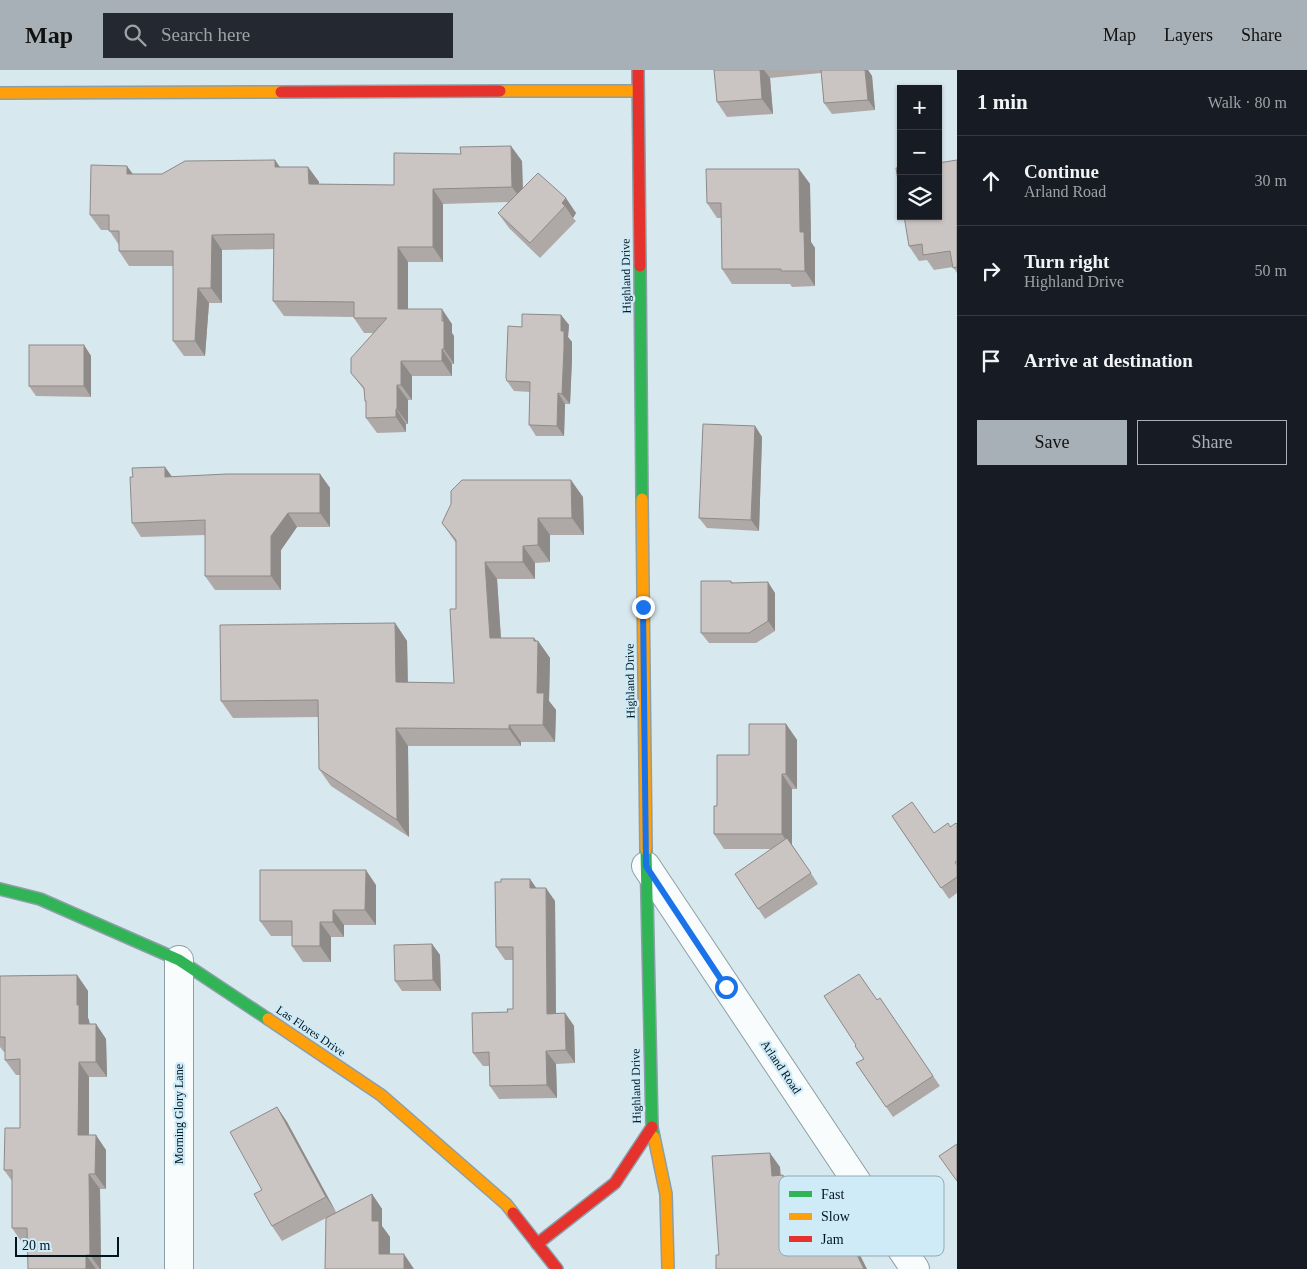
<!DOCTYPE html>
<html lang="en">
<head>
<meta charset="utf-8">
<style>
  :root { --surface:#171b24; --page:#242831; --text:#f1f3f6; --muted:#9ea1a6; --line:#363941; --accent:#a7b0b6 }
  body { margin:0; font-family:Georgia,serif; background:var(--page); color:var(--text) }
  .controls { position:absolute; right:15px; top:15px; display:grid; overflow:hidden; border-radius:0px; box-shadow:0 1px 4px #0004 }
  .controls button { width:45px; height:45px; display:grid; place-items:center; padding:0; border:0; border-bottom:1px solid var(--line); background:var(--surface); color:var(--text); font:25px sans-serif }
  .scale { position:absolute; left:15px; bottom:12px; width:104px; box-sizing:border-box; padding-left:5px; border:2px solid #01151e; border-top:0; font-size:14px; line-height:18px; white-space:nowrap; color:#01151e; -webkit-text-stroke:4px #cfebf8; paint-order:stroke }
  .stop { position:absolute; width:15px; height:15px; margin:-11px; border:4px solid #1a73e8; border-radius:50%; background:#fff }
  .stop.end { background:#1a73e8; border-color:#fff; box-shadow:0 1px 5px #0008 }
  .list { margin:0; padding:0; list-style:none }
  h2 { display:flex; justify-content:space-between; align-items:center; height:65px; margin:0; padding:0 20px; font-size:21px }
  h2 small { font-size:16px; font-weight:400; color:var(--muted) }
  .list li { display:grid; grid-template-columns:32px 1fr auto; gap:15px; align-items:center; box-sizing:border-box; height:90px; padding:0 20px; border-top:1px solid var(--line) }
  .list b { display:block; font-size:19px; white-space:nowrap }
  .list p { margin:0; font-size:16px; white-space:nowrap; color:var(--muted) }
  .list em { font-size:16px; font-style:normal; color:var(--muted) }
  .actions { display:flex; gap:10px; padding:15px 20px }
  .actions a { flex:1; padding:11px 0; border:1px solid var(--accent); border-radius:0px; text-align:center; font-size:18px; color:var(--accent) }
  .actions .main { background:var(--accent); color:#111 }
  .icon { flex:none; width:28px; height:28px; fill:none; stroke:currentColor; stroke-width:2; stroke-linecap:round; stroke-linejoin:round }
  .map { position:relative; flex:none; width:957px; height:1199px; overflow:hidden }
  header { display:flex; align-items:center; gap:30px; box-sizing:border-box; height:70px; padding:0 25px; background:var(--accent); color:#111 }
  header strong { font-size:24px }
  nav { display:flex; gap:28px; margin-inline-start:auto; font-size:18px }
  .search { width:350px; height:45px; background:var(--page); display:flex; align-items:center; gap:12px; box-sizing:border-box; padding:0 18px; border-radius:0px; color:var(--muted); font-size:19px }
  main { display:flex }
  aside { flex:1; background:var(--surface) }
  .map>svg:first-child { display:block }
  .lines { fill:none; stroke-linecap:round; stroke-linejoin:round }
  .street-casing { stroke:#8a9fa8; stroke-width:30 }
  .fast-casing { stroke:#8a9fa8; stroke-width:14 }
  .slow-casing { stroke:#8a9fa8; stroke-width:14 }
  .jam-casing { stroke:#8a9fa8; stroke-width:14 }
  .street { stroke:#f9fcfd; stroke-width:28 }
  .fast { stroke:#30b455; stroke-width:11 }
  .slow { stroke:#ff9f0a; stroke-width:11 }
  .jam { stroke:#e5322d; stroke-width:11 }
  .wall { fill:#aea9a7 }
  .shaded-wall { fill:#8d8a88 }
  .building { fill:#cac5c2; stroke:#8d8a88 }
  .route { stroke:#1a73e8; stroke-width:6 }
  .labels { text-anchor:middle; stroke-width:4.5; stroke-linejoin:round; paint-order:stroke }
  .street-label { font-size:12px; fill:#01151e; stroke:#cfebf8 }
  .key { fill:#cfebf8; stroke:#91abb7; stroke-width:1 }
  .key-label { font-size:14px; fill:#01151e }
</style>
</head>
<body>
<header>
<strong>Map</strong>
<div class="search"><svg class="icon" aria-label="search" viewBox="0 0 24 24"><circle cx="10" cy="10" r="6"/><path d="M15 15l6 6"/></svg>Search here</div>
<nav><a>Map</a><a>Layers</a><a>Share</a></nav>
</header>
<main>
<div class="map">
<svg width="957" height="1199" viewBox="0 0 957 1199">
  <rect width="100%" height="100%" fill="#d8e8ef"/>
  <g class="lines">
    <g class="street-casing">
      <g id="street">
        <polyline points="646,796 915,1199"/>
        <polyline points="179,890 179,1199"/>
      </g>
    </g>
    <g class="fast-casing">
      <g id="fast">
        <polyline points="640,196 642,429"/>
        <polyline points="646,780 652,1057 654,1067"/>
        <polyline points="0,819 40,829 179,890 268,949"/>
      </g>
    </g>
    <g class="slow-casing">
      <g id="slow">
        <polyline points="500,21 638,21"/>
        <polyline points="0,23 281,22"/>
        <polyline points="642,429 646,780"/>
        <polyline points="268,949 381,1025 506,1134 513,1143"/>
        <polyline points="654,1067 666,1124 668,1199"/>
      </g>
    </g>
    <g class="jam-casing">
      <g id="jam">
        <polyline points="638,0 640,196"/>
        <polyline points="281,22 500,21"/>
        <polyline points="513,1143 557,1199"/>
        <polyline points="537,1174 615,1113 652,1057"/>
      </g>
    </g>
    <use href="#street" class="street"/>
    <use href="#fast" class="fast"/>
    <use href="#slow" class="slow"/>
    <use href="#jam" class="jam"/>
  </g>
  <g class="wall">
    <polygon points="714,0 868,0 872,6 875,40 832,44 824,33 821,3 770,8 773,44 727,47 717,32"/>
    <polygon points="275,90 280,97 308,97 319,112 319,114 394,115 522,91 523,118 538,103 576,143 573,148 576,151 540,188 509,158 498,143 508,132 443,134 443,192 408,192 408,239 452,254 452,263 454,266 454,294 452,294 452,306 412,306 412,330 408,330 408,354 406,354 406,362 377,363 366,348 366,333 365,331 365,321 351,303 373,263 364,263 354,248 354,247 284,246 273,231 274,179 222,180 222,233 209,233 205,286 184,286 173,271 173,196 129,196 119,181 119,175 109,160 101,160 90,145 133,104 162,104"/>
    <polygon points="957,90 957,203 953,197 934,200 927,190 919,191 909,176"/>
    <polygon points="799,99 810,114 811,172 815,178 815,216 792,217 790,214 732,214 722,199 721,148 717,148 707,133"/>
    <polygon points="561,245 569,255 568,267 572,272 572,289 570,334 565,334 564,366 536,366 529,355 530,322 514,321 507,311 522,257"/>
    <polygon points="84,275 91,286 91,327 36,326 29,316"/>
    <polygon points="755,356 762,367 759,461 707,458 699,448"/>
    <polygon points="165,397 172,407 320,404 330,418 330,457 297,457 281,480 281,520 215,520 205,506 205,465 141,467 132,453 133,407"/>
    <polygon points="583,427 584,465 550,465 550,492 535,493 535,509 497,509 501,568 534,568 536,571 538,571 550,588 549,631 556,640 555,672 521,672 521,676 408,676 409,767 331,716 319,699 319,647 233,648 221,631 395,553 407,571 408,612 454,613 456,539 456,473 442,453"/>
    <polygon points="731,511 731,512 775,523 775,561 756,573 709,573 701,563"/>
    <polygon points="786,654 797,670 797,719 792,719 792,775 818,814 765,849 735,804 772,779 724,779 714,764 717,736 749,685"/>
    <polygon points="892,746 934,763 957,754 957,823 949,829"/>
    <polygon points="530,809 536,818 555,831 556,943 565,943 574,956 575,993 556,994 557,1028 499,1029 490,1016 489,996 483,996 473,983 508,942 513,939 513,890 505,890 496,877 501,812"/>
    <polygon points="376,815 376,855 344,855 344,867 331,867 331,892 303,892 292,876 292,866 271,866 260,851"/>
    <polygon points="432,874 440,885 441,921 402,921 395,911"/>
    <polygon points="77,905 88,921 88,948 89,950 90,954 96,954 106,969 107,1007 89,1007 89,1065 106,1080 106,1119 100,1119 101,1199 28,1199 28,1173 23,1174 12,1158 12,1111 4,1100 20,1058 20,1005 16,1005 5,990 5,982 4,982 0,977 0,906"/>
    <polygon points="880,928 940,1016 893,1047 856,993 864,989 856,975 877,930"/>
    <polygon points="277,1037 287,1052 336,1142 372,1124 382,1139 382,1156 390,1167 390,1184 326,1148 282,1171 272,1156 262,1120"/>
  </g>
  <g class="shaded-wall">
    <polygon points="760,0 764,0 770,8 773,44 762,29"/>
    <polygon points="865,0 868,0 872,6 875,40 868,30"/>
    <polygon points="511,76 522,91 523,132 512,117"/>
    <polygon points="275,90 285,105 275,97"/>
    <polygon points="127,96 138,111 127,104"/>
    <polygon points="308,97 319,112 319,129 309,114"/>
    <polygon points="799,99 810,114 811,172 815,178 815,216 805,201 800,162"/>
    <polygon points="433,119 443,134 443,192 433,177"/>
    <polygon points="566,128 576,143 573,148 565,136 562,133"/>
    <polygon points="212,165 222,180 222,233 211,218"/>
    <polygon points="398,177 408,192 408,254 398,239"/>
    <polygon points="198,218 209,233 205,286 195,271"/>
    <polygon points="442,239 452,254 452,263 454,266 454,294 444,279"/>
    <polygon points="561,245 569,255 568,267 572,272 572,289 570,334 562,324 561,261"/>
    <polygon points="84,275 91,286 91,327 84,316"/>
    <polygon points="442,279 452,294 452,306 442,291"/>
    <polygon points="401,291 412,306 412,330 401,315"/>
    <polygon points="397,315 408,330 408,354 397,339"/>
    <polygon points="558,323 565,334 564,366 557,356"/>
    <polygon points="396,339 406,354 406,362 396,347"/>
    <polygon points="755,356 762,367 759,461 751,450"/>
    <polygon points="165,397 175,411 165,407"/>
    <polygon points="320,404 330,418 330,457 320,443"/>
    <polygon points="571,410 583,427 584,465 572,448"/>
    <polygon points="288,443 297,457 281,480 281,520 271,506 271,466"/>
    <polygon points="538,448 550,465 550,492 538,475"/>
    <polygon points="523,476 535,493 535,509 523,492"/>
    <polygon points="485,492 497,509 502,585 490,568"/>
    <polygon points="768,512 775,523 775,561 768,551"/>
    <polygon points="395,553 407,571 408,629 396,612"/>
    <polygon points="534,568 538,573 538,571 550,588 549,631 556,640 555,672 543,655 537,623 534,571"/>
    <polygon points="786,654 797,670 797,719 786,704"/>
    <polygon points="509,655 521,672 521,676 509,659"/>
    <polygon points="396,658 408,676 409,767 397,750"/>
    <polygon points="782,704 792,719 792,775 818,814 792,776 792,779 782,764"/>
    <polygon points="366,800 376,815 376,855 365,840"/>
    <polygon points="530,809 539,822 530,818"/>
    <polygon points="546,818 555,831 556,957 547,944"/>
    <polygon points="333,840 344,855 344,867 333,852"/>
    <polygon points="320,852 331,867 331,892 320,876"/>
    <polygon points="432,874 440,885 441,921 433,910"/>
    <polygon points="77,905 88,921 88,948 89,950 90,969 79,954 77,935"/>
    <polygon points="565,943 574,956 575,993 566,980"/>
    <polygon points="96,954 106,969 107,1007 96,992"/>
    <polygon points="546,981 556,994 557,1028 547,1015"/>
    <polygon points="79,992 89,1007 89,1080 78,1065"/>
    <polygon points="277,1037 287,1052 336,1142 326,1127"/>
    <polygon points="96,1065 106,1080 106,1119 95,1104"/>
    <polygon points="770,1083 780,1097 782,1120 772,1106"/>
    <polygon points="89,1104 100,1119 101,1199 100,1199 90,1185"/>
    <polygon points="783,1105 792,1119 794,1154 784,1140"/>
    <polygon points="372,1124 382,1139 382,1156 390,1167 390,1199 379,1184 372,1151"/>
    <polygon points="812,1129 822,1143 840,1185 830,1171"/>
    <polygon points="846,1163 856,1177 867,1199 864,1199"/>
    <polygon points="404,1184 414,1199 404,1199"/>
    <polygon points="86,1185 96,1199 86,1199"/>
  </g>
  <g class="building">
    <polygon points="714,0 760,0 762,29 717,32"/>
    <polygon points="821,0 865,0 868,30 824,33"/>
    <polygon points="511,76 512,117 433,119 433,177 398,177 398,239 442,239 442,251 444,251 444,279 442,279 442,291 401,291 401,315 397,315 397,339 396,339 396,347 366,348 366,331 365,331 364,318 351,303 351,288 387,248 354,248 354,232 273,231 274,164 212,165 211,218 198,218 195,271 173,271 173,181 119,181 119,161 109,161 109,145 90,145 91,95 127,96 127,104 162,104 185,91 275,90 275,97 308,97 309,114 394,115 394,83 461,84 460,77"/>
    <polygon points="957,90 957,197 953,198 950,181 923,185 922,174 909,176 904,146 938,146 938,93"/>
    <polygon points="901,97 901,129 896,98"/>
    <polygon points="706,99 799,99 800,162 804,162 805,201 781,201 781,199 722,199 721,133 707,133"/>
    <polygon points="538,103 566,128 562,133 565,136 530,173 498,143"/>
    <polygon points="522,244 561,245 561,261 564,261 564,278 562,324 558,323 557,356 529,355 530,312 507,311 506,308 508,256 522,257"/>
    <rect x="29" y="275" width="55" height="41"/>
    <polygon points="703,354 755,356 751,450 699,448"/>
    <polygon points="165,397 165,407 227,404 320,404 320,443 288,443 271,466 271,506 205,506 205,450 132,453 130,407 133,407 132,398"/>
    <polygon points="462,410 571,410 572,448 538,448 538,475 523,476 523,492 485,492 490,568 534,568 534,571 538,571 537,623 544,623 543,655 509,655 509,659 396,658 397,750 319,699 318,630 221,631 220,555 395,553 396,612 454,613 450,539 456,539 456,470 442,453 451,434 451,421"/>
    <polygon points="701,511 731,511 731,513 768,512 768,551 749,563 701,563"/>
    <polygon points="749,654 786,654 786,704 782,704 782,764 714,764 714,736 717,736 717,685 749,685"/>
    <polygon points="912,732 934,763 948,753 950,757 956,753 957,754 957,791 955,792 957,795 957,807 941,818 892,746"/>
    <polygon points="787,768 811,803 758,839 735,804"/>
    <polygon points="260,800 366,800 365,840 333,840 333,852 320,852 320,876 292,876 292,851 260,851"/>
    <polygon points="501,809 530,809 530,818 546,818 547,944 565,943 566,980 546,981 547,1015 490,1016 489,982 473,983 472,943 508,942 507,939 513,939 513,877 496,877 495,812 501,812"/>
    <polygon points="432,874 433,910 395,911 394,875"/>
    <polygon points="859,904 877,930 880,928 933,1006 886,1037 856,993 864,989 855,976 856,975 824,926"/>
    <polygon points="77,905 77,935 79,935 79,954 96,954 96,992 79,992 78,1065 96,1065 95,1104 89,1104 90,1185 86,1185 86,1199 28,1199 27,1158 12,1158 12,1100 4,1100 5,1058 20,1058 20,989 5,990 5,967 0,967 0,906"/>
    <polygon points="277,1037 326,1127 272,1156 254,1124 262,1120 230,1062"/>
    <polygon points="957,1074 957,1111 939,1086"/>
    <polygon points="770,1083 772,1106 783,1105 784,1140 812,1129 830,1171 846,1163 864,1199 716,1199 716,1185 719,1185 712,1086"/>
    <polygon points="372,1124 372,1151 379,1151 379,1184 404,1184 404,1199 325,1199 326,1148"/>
  </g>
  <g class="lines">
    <polyline class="route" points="643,537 646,796 726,917"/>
  </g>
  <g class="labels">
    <g class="street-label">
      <text transform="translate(626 206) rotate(-91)" y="4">Highland Drive</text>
      <text transform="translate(630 611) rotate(-91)" y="4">Highland Drive</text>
      <text transform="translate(311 961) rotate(34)" y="4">Las Flores Drive</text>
      <text transform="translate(781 997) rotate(56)" y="4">Arland Road</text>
      <text transform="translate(636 1016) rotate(-91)" y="4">Highland Drive</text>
      <text transform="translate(179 1044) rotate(-90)" y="4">Morning Glory Lane</text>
    </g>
  </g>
  <rect x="779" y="1106" width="165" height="80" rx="8" class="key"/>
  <rect x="789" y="1121" width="23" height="6" fill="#30b455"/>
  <rect x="789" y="1143" width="23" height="7" fill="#ff9f0a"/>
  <rect x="789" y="1166" width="23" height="6" fill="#e5322d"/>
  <g class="key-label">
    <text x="821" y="1129">Fast</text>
    <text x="821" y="1151">Slow</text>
    <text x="821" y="1174">Jam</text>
  </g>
</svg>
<div class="controls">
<button>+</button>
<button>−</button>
<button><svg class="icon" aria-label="layers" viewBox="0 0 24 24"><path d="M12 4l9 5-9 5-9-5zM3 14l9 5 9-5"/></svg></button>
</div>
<div class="scale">20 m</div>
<div class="stop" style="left:726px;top:917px"></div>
<div class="stop end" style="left:643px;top:537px"></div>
</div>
<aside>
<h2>1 min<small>Walk · 80 m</small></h2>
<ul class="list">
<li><svg class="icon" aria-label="ahead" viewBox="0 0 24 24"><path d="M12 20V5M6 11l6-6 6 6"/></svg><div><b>Continue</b><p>Arland Road</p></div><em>30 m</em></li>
<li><svg class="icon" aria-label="right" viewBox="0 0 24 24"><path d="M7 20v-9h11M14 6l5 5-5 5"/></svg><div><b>Turn right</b><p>Highland Drive</p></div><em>50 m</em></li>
<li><svg class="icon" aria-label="arrive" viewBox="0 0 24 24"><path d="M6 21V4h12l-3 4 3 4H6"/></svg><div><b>Arrive at destination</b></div></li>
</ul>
<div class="actions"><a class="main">Save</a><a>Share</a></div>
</aside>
</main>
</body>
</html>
